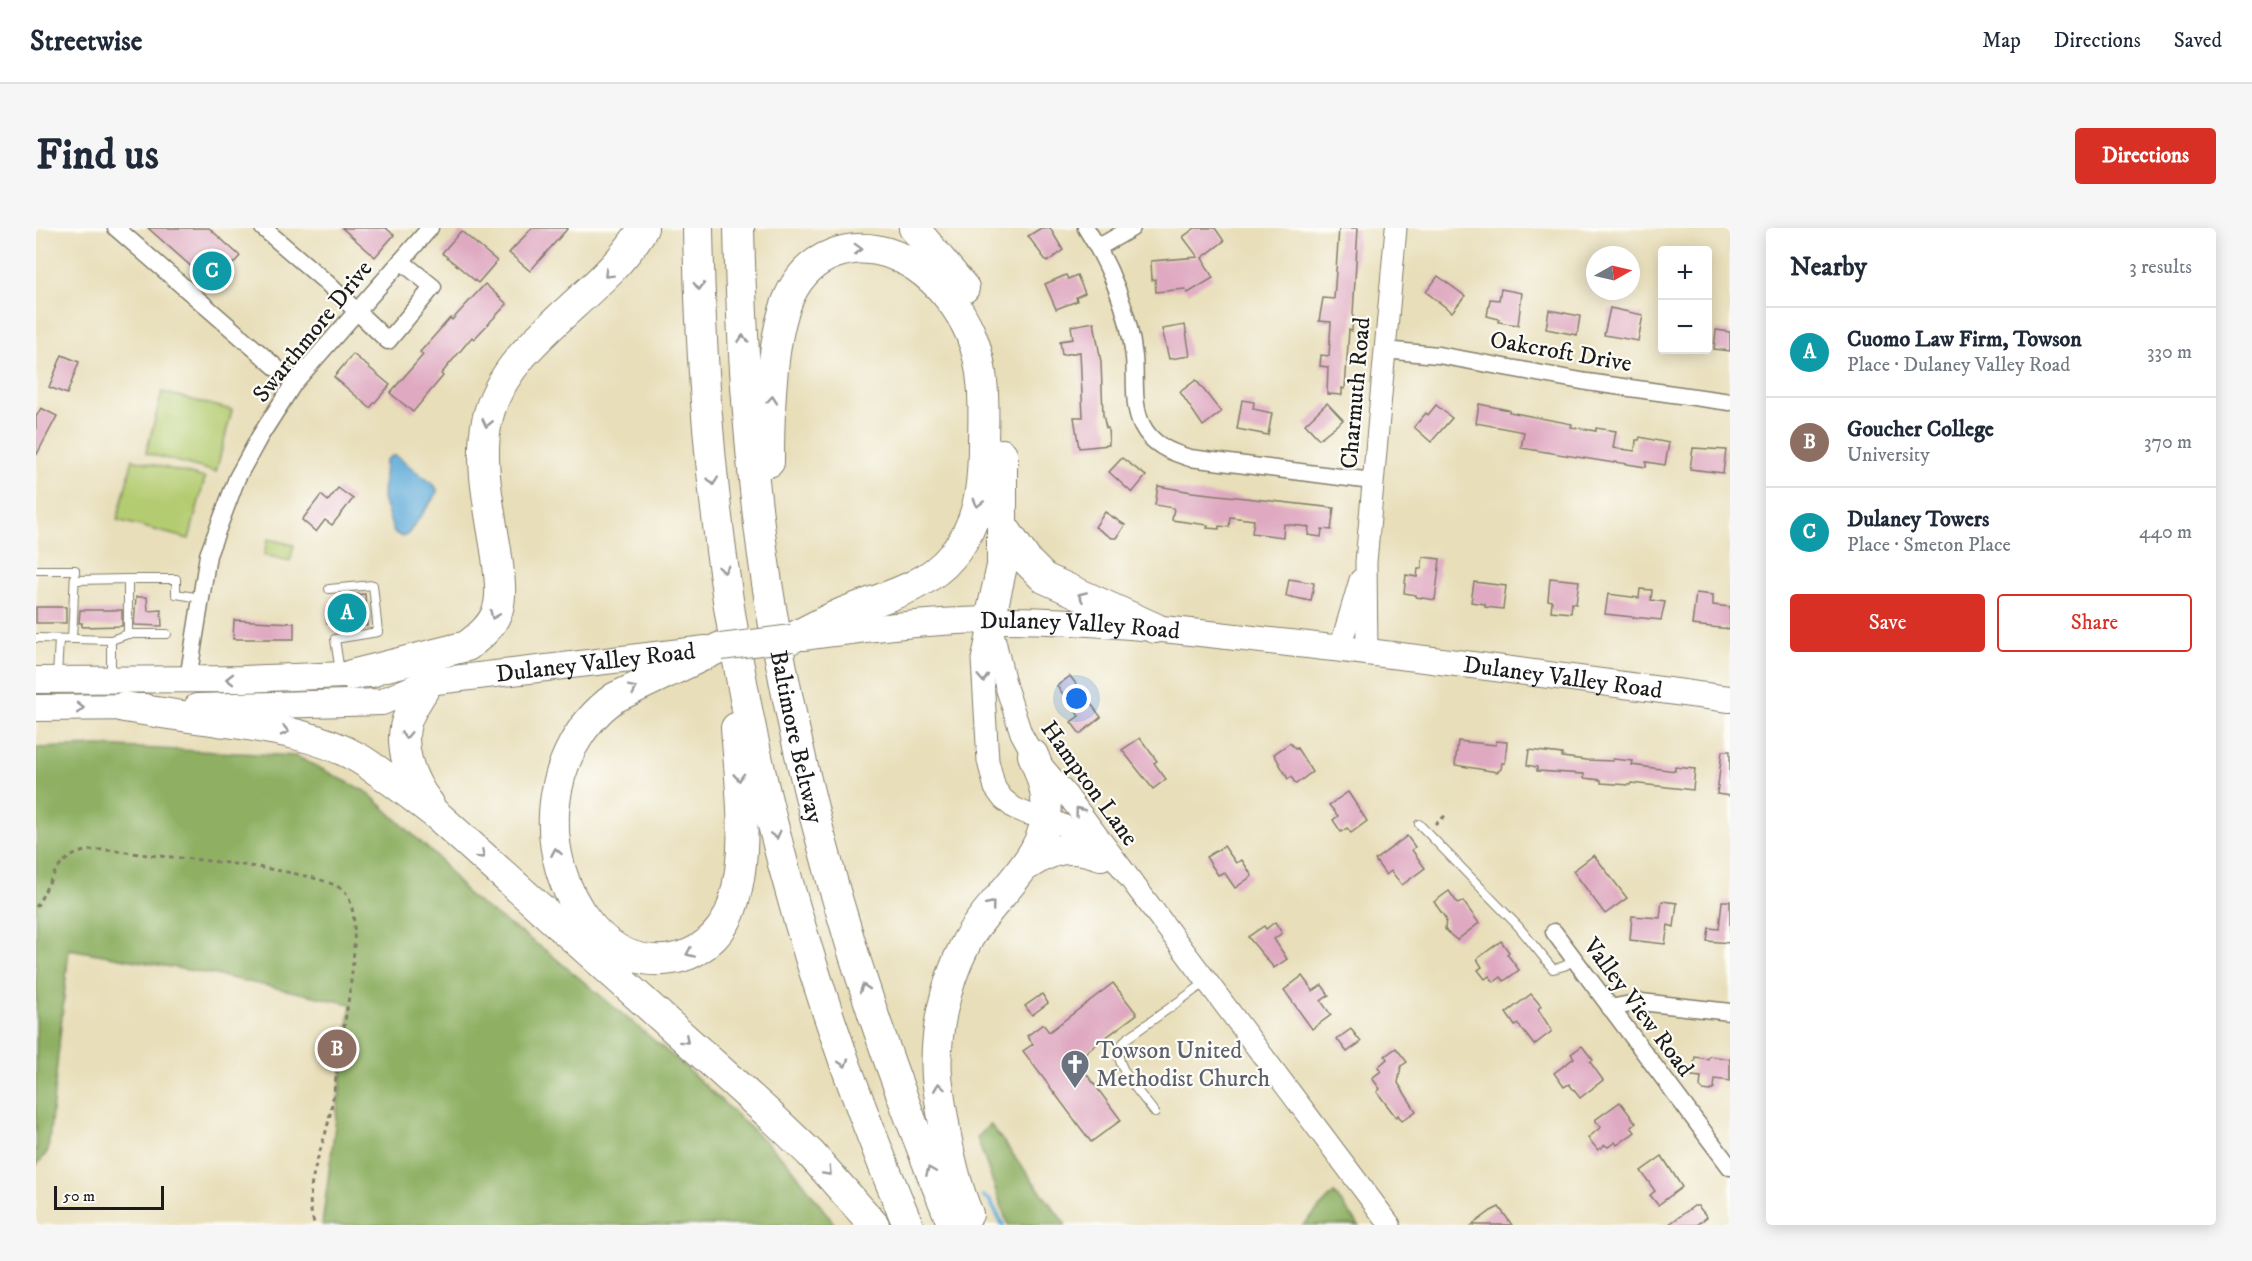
<!DOCTYPE html>
<html lang="en">
<head>
<meta charset="utf-8">
<style>
  :root { --surface:#fff; --page:#f6f6f7; --text:#1f2937; --muted:#747a83; --line:#e0e1e3; --accent:#d93025 }
  body { margin:0; font-family:"IM FELL DW Pica",serif; background:var(--page); color:var(--text) }
  .controls { position:absolute; right:18px; top:18px; display:grid; overflow:hidden; border-radius:6px; box-shadow:0 3px 15px #0003 }
  .controls button { width:54px; height:54px; display:grid; place-items:center; padding:0; border:0; border-bottom:2px solid var(--line); background:var(--surface); color:var(--text); font:30px sans-serif }
  .compass { position:absolute; left:1550px; top:18px; width:54px; height:54px; border-radius:50%; background:var(--surface); box-shadow:0 3px 15px #0003; rotate:82deg }
  .scale { position:absolute; left:18px; bottom:15px; width:110px; box-sizing:border-box; padding-left:6px; border:3px solid #1c1c1c; border-top:0; font-size:16px; line-height:21px; white-space:nowrap; color:#1c1c1c; -webkit-text-stroke:4px #fdfcf7; paint-order:stroke }
  .you { position:absolute; left:1041px; top:471px; width:21px; height:21px; margin:-15px; border:4px solid #fff; border-radius:50%; background:#1a73e8; box-shadow:0 0 0 9px #1a73e833 }
  .badge { display:grid; place-items:center; width:39px; height:39px; border-radius:50%; background:var(--accent); color:#fff; font-size:20px; font-weight:700 }
  .pin { position:absolute; translate:-50% -50%; border:3px solid #fff; box-shadow:0 2px 6px #0006 }
  .list { margin:0; padding:0; list-style:none }
  h2 { display:flex; justify-content:space-between; align-items:center; height:78px; margin:0; padding:0 24px; font-size:26px }
  h2 small { font-size:20px; font-weight:400; color:var(--muted) }
  .list li { display:grid; grid-template-columns:39px 1fr auto; gap:18px; align-items:center; box-sizing:border-box; height:90px; padding:0 24px; border-top:2px solid var(--line) }
  .list b { display:block; font-size:22px; white-space:nowrap }
  .list p { margin:0; font-size:20px; white-space:nowrap; color:var(--muted) }
  .list em { font-size:20px; font-style:normal; color:var(--muted) }
  .actions { display:flex; gap:12px; padding:18px 24px }
  .actions a { flex:1; padding:14px 0; border:2px solid var(--accent); border-radius:6px; text-align:center; font-size:21px; color:var(--accent) }
  .actions .main { background:var(--accent); color:#fff }
  .map { position:relative; flex:none; width:1694px; height:997px; overflow:hidden; border-radius:6px }
  header { display:flex; align-items:center; gap:36px; box-sizing:border-box; height:84px; padding:0 30px; background:var(--surface); border-bottom:2px solid var(--line) }
  header strong { font-size:28px }
  nav { display:flex; gap:33px; margin-inline-start:auto; font-size:21px }
  .intro { display:flex; align-items:center; justify-content:space-between; box-sizing:border-box; height:144px; padding:0 36px }
  h1 { margin:0; font-size:42px }
  .button { padding:15px 27px; border-radius:6px; background:var(--accent); color:#fff; font-size:21px; font-weight:700 }
  main { display:flex; gap:36px; padding:0 36px }
  aside { flex:1; background:var(--surface); border-radius:6px; box-shadow:0 3px 15px #0003 }
  .map>svg:first-child { display:block }
  .green { fill:#b4cc71; stroke:#687446; stroke-width:1.5 }
  .forest { fill:#8fb063; stroke:#566640; stroke-width:1.5 }
  .water { fill:#61acd9; stroke:#3e647a; stroke-width:1.5 }
  .lines { fill:none; stroke-linecap:round; stroke-linejoin:round }
  .stream { stroke:#61acd9; stroke-width:4.5 }
  .building { fill:#dfa9c1 }
  .service-casing { stroke:#827d6a; stroke-width:10 }
  .minor-casing { stroke:#827d6a; stroke-width:19 }
  .tertiary-casing { stroke:#827d6a; stroke-width:23 }
  .primary-casing { stroke:#827d6a; stroke-width:28 }
  .motorway-casing { stroke:#827d6a; stroke-width:32 }
  .path { stroke:#827d6a; stroke-width:3; stroke-dasharray:4.5 4.5; stroke-linecap:butt }
  .service { stroke:#fff; stroke-width:8 }
  .minor { stroke:#fff; stroke-width:16 }
  .tertiary { stroke:#fff; stroke-width:21 }
  .primary { stroke:#fff; stroke-width:26 }
  .motorway { stroke:#fff; stroke-width:30 }
  .primary-bridge-casing { stroke:#827d6a; stroke-width:28; stroke-linecap:butt }
  .primary-bridge { stroke:#fff; stroke-width:26 }
  .oneway { stroke:#999 }
  .labels { text-anchor:middle; stroke-width:4.5; stroke-linejoin:round; paint-order:stroke }
  .street-label { font-size:24px; fill:#1c1c1c; stroke:#fdfcf7 }
  .worship-label { font-size:24px; fill:#5b616d; stroke:#fdfcf7; text-anchor:start }
</style>
</head>
<body>
<header>
<strong>Streetwise</strong>
<nav><a>Map</a><a>Directions</a><a>Saved</a></nav>
</header>
<div class="intro"><h1>Find us</h1><a class="button">Directions</a></div>
<main>
<div class="map">
<svg width="1694" height="997" viewBox="0 0 1694 997">
  <rect width="100%" height="100%" fill="#fdfcf7"/>
  <filter id="ink" filterUnits="userSpaceOnUse"><feTurbulence type="fractalNoise" baseFrequency=".0167" numOctaves="2"/><feDisplacementMap in="SourceGraphic" scale="12" xChannelSelector="R" yChannelSelector="G"/><feConvolveMatrix kernelMatrix="1 2 1 2 8 2 1 2 1" color-interpolation-filters="sRGB"/></filter>
  <filter id="wash" filterUnits="userSpaceOnUse"><feTurbulence type="fractalNoise" baseFrequency=".008" numOctaves="4" result="noise"/><feDisplacementMap in="SourceGraphic" scale="24" xChannelSelector="R" yChannelSelector="G"/><feGaussianBlur stdDeviation="1.35" result="paint"/><feColorMatrix in="noise" values="0 0 0 0 0 0 0 0 0 0 0 0 0 0 0 0 0 1.4 0 .05"/><feComposite in="paint" operator="in"/></filter>
  <g filter="url(#wash)">
    <rect width="100%" height="100%" fill="#e8deb9"/>
    <g class="green">
      <polygon points="126,164 196,182 180,244 110,225"/>
      <polygon points="97,231 169,250 153,311 81,292"/>
      <polygon points="232,311 258,317 254,333 228,327"/>
    </g>
    <g class="forest">
      <polygon points="62,518 260,528 331,564 403,631 433,668 512,724 644,834 755,938 799,997 286,997 315,776 180,747 33,721 12,923 0,938 0,520"/>
      <polygon points="954,896 1030,997 972,997 941,910"/>
      <polygon points="1298,965 1323,997 1267,997"/>
    </g>
    <polygon class="water" points="356,228 360,228 399,258 402,264 372,306 367,309 358,305 347,271 349,233"/>
    <g class="lines">
      <polyline class="stream" points="947,968 954,973 967,997"/>
    </g>
    <g id="blocks">
      <g class="building">
        <polygon points="112,0 173,0 204,28 177,58"/>
        <polygon points="306,0 350,0 358,7 339,29"/>
        <polygon points="496,0 532,0 494,43 473,25"/>
        <polygon points="1005,0 1014,0 1027,22 1011,34 992,8"/>
        <polygon points="1159,0 1179,0 1188,13 1166,30 1177,50 1152,65 1149,61 1120,64 1119,51 1116,52 1115,33 1162,29 1147,9"/>
        <polygon points="1303,0 1322,0 1316,103 1313,102 1309,161 1306,160 1306,167 1291,166 1292,139 1284,138 1285,127 1293,128 1295,94 1283,93 1287,70 1298,71"/>
        <polygon points="425,3 461,33 442,55 406,25"/>
        <polygon points="1030,47 1032,51 1041,47 1049,65 1040,69 1041,73 1020,81 1009,56"/>
        <polygon points="1402,48 1429,68 1416,84 1390,64"/>
        <polygon points="449,56 471,76 438,111 436,109 405,146 407,148 377,184 354,165 387,127 384,124 414,90 416,92"/>
        <polygon points="1465,61 1486,65 1482,97 1462,94 1463,91 1451,88 1454,71 1463,72"/>
        <polygon points="1574,80 1607,87 1602,113 1568,107"/>
        <polygon points="1513,82 1544,88 1541,107 1510,101"/>
        <polygon points="1058,94 1065,134 1067,187 1070,200 1072,200 1073,217 1043,220 1038,189 1047,189 1044,124 1026,127 1024,113 1037,111 1035,98"/>
        <polygon points="1149,97 1154,128 1133,131 1126,101"/>
        <polygon points="1680,102 1694,104 1694,123 1678,121"/>
        <polygon points="317,126 354,157 334,180 298,149"/>
        <polygon points="26,127 43,134 31,166 13,159"/>
        <polygon points="1160,152 1185,184 1167,198 1144,164"/>
        <polygon points="1206,172 1218,174 1217,181 1236,185 1232,207 1201,201"/>
        <polygon points="1291,175 1307,192 1283,211 1269,196"/>
        <polygon points="1443,176 1473,182 1473,184 1536,196 1535,199 1560,203 1560,200 1580,203 1577,220 1599,223 1600,212 1603,212 1604,209 1633,215 1629,237 1610,234 1610,239 1579,234 1578,235 1485,220 1488,204 1440,195"/>
        <polygon points="1400,177 1416,190 1395,214 1378,199 1390,185 1392,187"/>
        <polygon points="5,180 21,188 0,228 0,189"/>
        <polygon points="1657,220 1690,222 1687,245 1654,241"/>
        <polygon points="1086,230 1110,248 1096,265 1073,244"/>
        <polygon points="1122,258 1156,264 1298,280 1295,302 1286,301 1285,309 1272,307 1273,299 1248,296 1247,309 1216,305 1218,292 1194,289 1193,299 1183,298 1183,301 1171,300 1172,297 1136,292 1138,280 1119,277"/>
        <polygon points="302,260 317,271 296,297 289,292 280,304 266,292 285,267 292,273"/>
        <polygon points="1069,284 1089,297 1081,310 1076,310 1059,299"/>
        <polygon points="1387,329 1404,331 1399,372 1380,369 1380,367 1368,365 1370,347 1381,349 1382,341 1385,341"/>
        <polygon points="1514,350 1543,353 1540,376 1536,375 1535,385 1515,383 1516,373 1512,372"/>
        <polygon points="1253,351 1278,355 1275,373 1250,368"/>
        <polygon points="1438,354 1470,358 1467,381 1449,379 1449,376 1435,374"/>
        <polygon points="1604,361 1616,362 1615,372 1629,374 1625,392 1569,386 1572,366 1603,370"/>
        <polygon points="1660,365 1677,367 1677,377 1694,379 1694,401 1656,397"/>
        <polygon points="329,366 331,398 310,398 310,394 291,395 291,379 303,378 304,367"/>
        <polygon points="100,369 111,369 112,383 125,382 126,398 98,397"/>
        <rect x="0" y="379" width="30" height="16"/>
        <polygon points="44,382 86,382 86,398 46,399 46,395 43,395"/>
        <polygon points="198,392 258,395 258,411 197,411"/>
        <polygon points="1034,448 1065,489 1044,506 1035,494 1043,488 1021,458"/>
        <polygon points="1104,510 1121,533 1118,535 1130,551 1117,561 1086,522"/>
        <polygon points="1422,513 1460,517 1460,513 1471,514 1469,535 1466,535 1465,541 1461,544 1419,537"/>
        <polygon points="1254,515 1259,521 1261,520 1276,544 1260,556 1255,549 1252,551 1238,526"/>
        <polygon points="1493,522 1526,526 1526,529 1550,532 1577,533 1577,531 1597,533 1596,537 1639,543 1639,539 1659,541 1657,562 1595,555 1594,557 1565,555 1565,552 1548,550 1548,546 1501,543 1501,539 1491,537"/>
        <polygon points="1686,523 1694,523 1694,568 1681,566"/>
        <polygon points="1312,564 1331,593 1315,605 1311,600 1305,604 1297,592 1302,588 1293,577"/>
        <polygon points="1371,608 1379,619 1376,622 1389,640 1366,657 1355,643 1350,647 1339,632"/>
        <polygon points="1188,618 1200,635 1206,632 1216,648 1199,660 1188,644 1182,647 1170,629"/>
        <polygon points="1558,627 1591,670 1569,686 1537,643"/>
        <polygon points="1413,663 1422,676 1427,673 1443,695 1421,712 1411,704 1409,701 1410,691 1398,674"/>
        <polygon points="1626,673 1641,675 1638,699 1632,697 1629,716 1594,712 1596,688 1624,690"/>
        <polygon points="1686,673 1694,673 1694,715 1671,713 1673,700 1683,701"/>
        <polygon points="1239,694 1246,705 1238,711 1251,731 1238,740 1212,709 1228,698 1230,701"/>
        <polygon points="1465,713 1473,724 1471,726 1483,742 1468,753 1465,749 1458,754 1453,748 1449,751 1442,742 1446,739 1441,731"/>
        <polygon points="1266,748 1277,763 1286,757 1293,767 1285,773 1295,787 1276,801 1248,762"/>
        <polygon points="1077,755 1101,786 1040,832 1085,892 1055,914 987,823 997,816 991,808 1007,796 1013,804"/>
        <polygon points="1006,766 1012,775 996,787 989,778"/>
        <polygon points="1495,766 1505,778 1502,781 1516,803 1498,817 1482,796 1479,798 1470,785"/>
        <polygon points="1315,801 1325,814 1311,824 1301,811"/>
        <polygon points="1546,818 1557,832 1554,834 1567,852 1544,870 1533,856 1528,859 1518,845 1538,830 1535,826"/>
        <polygon points="1360,820 1371,834 1365,838 1362,855 1380,883 1366,893 1362,887 1360,889 1341,864 1344,861 1336,850 1345,843 1342,839 1351,831 1349,828"/>
        <polygon points="1673,828 1694,831 1694,853 1679,851 1678,860 1674,863 1667,862 1664,859 1665,849 1656,848 1659,829 1672,831"/>
        <polygon points="1584,874 1600,895 1595,899 1599,904 1581,917 1579,914 1572,919 1569,917 1562,922 1552,910 1565,899 1559,892"/>
        <polygon points="1626,928 1646,959 1622,977 1614,967 1619,963 1605,943"/>
        <polygon points="1658,978 1662,978 1671,989 1661,997 1632,997"/>
        <polygon points="1463,979 1476,997 1436,997 1455,983"/>
      </g>
    </g>
  </g>
  <g filter="url(#ink)">
    <use href="#blocks" fill-opacity="0" stroke="#827d6a" stroke-width="1.5"/>
    <g class="lines">
      <g class="service-casing">
        <g id="service">
          <polyline points="0,342 39,342 36,411"/>
          <polyline points="92,351 140,351 140,366 165,370"/>
          <polyline points="39,352 92,351 92,406"/>
          <polyline points="293,361 337,357 342,404 299,411 304,444"/>
          <polyline points="1,410 75,412 75,448"/>
          <polyline points="75,412 92,406 131,406"/>
          <polyline points="21,449 23,411"/>
          <polyline points="1383,596 1482,698 1517,741 1528,738 1539,732"/>
          <path d="M1119 885C1109 871 1080 841 1083 823 1084 819 1087 815 1090 811L1170 754"/>
        </g>
      </g>
      <g class="minor-casing">
        <g id="minor">
          <polyline points="80,0 258,155"/>
          <polyline points="227,0 291,55 352,113 397,59 365,33"/>
          <path d="M1050 0C1074 37 1093 84 1098 129 1100 151 1096 177 1106 197 1116 217 1134 224 1154 230L1336 253"/>
          <polyline points="1063,19 1096,0"/>
          <polyline points="1348,122 1402,127 1551,154 1694,174"/>
          <polyline points="152,451 172,327 201,250 224,208 258,155 394,0"/>
          <polyline points="1518,704 1694,939"/>
          <polyline points="1574,780 1605,774 1694,784"/>
        </g>
      </g>
      <g class="tertiary-casing">
        <g id="tertiary">
          <polyline points="954,392 970,459 985,505 997,527 1031,567 1354,997"/>
          <polyline points="953,399 946,432 952,533 959,560 967,571 978,580 992,586 1011,590 1027,597 1061,624"/>
          <polyline points="1304,420 1324,352"/>
          <polyline points="1331,424 1330,334 1360,0"/>
        </g>
      </g>
      <g class="primary-casing">
        <g id="primary">
          <path id="s1" d="M767 409C828 401 891 393 953 392 1047 391 1141 402 1234 413 1387 429 1541 451 1694 471"/>
          <polyline points="0,452 207,451 336,446"/>
          <path id="s2" d="M161 479 346 474 392 454 670 421"/>
          <polyline points="0,480 109,479"/>
        </g>
      </g>
      <g class="motorway-casing">
        <g id="motorway">
          <path d="M662 0C665 160 679 319 710 476 745 655 801 830 872 997"/>
          <path id="s3" d="M703 0C706 127 714 255 735 380 771 595 832 796 917 997"/>
          <polyline points="878,0 928,60"/>
          <path d="M733 234C733 190 735 104 755 65 764 47 778 33 797 26 855 4 913 54 935 107 949 141 948 177 947 214 947 256 944 295 916 328 888 362 842 370 804 386 788 393 772 402 756 410"/>
          <polyline points="966,297 991,333 1008,350 1119,400"/>
          <polyline points="954,392 966,338 966,226"/>
          <path d="M685 419 578 470C507 522 499 629 553 696 576 725 608 739 645 729 669 722 690 701 697 676 714 620 704 557 700 500"/>
          <path d="M315 447 431 418C444 408 455 399 461 384 467 367 463 346 461 329 455 287 442 235 451 193 468 113 567 70 607 0"/>
          <path d="M392 454C386 465 378 476 373 487 360 515 375 554 393 576"/>
          <path d="M88 479C119 484 151 489 183 493 232 500 281 506 324 531 351 548 377 569 402 588L734 887 774 925 838 997"/>
          <path d="M991 637C1018 620 1034 616 1065 627"/>
          <path d="M932 986C921 961 915 934 910 908 907 889 903 869 901 849 898 806 909 756 929 717 953 668 1018 629 1010 571 1009 556 1003 542 997 527"/>
        </g>
      </g>
      <g class="path">
        <polyline points="1399,597 1411,586"/>
        <path d="M0 679C8 667 13 651 23 639 44 612 82 624 112 627 147 630 287 642 308 663 331 686 309 791 304 823 300 849 297 875 291 900 283 929 266 967 279 997"/>
      </g>
      <use href="#service" class="service"/>
      <use href="#minor" class="minor"/>
      <use href="#tertiary" class="tertiary"/>
      <use href="#primary" class="primary"/>
      <use href="#motorway" class="motorway"/>
      <g class="primary-bridge-casing">
        <polyline id="primary-bridge" points="685,419 756,410"/>
      </g>
      <use href="#primary-bridge" class="primary-bridge"/>
    </g>
    <defs><path id="oneway-chevron" d="M-2-3.5L2.5 0L-2 3.5" fill="none" stroke-width="1.6" stroke-linecap="round" stroke-linejoin="round" transform="scale(1.5)"/></defs>
    <g class="oneway">
      <use href="#oneway-chevron" transform="translate(822 21) rotate(-2)"/>
      <use href="#oneway-chevron" transform="translate(572 46) rotate(135)"/>
      <use href="#oneway-chevron" transform="translate(663 58) rotate(89)"/>
      <use href="#oneway-chevron" transform="translate(707 111) rotate(-94)"/>
      <use href="#oneway-chevron" transform="translate(736 172) rotate(-85)"/>
      <use href="#oneway-chevron" transform="translate(451 195) rotate(103)"/>
      <use href="#oneway-chevron" transform="translate(677 253) rotate(84)"/>
      <use href="#oneway-chevron" transform="translate(942 275) rotate(104)"/>
      <use href="#oneway-chevron" transform="translate(688 341) rotate(82)"/>
      <use href="#oneway-chevron" transform="translate(1046 368) rotate(-156)"/>
      <use href="#oneway-chevron" transform="translate(458 387) rotate(113)"/>
      <use href="#oneway-chevron" transform="translate(947 450) rotate(87)"/>
      <use href="#oneway-chevron" transform="translate(194 451) rotate(180)"/>
      <use href="#oneway-chevron" transform="translate(597 461) rotate(-26)"/>
      <use href="#oneway-chevron" transform="translate(44 480) rotate(-1)"/>
      <use href="#oneway-chevron" transform="translate(249 503) rotate(13)"/>
      <use href="#oneway-chevron" transform="translate(370 507) rotate(93)"/>
      <use href="#oneway-chevron" transform="translate(703 549) rotate(86)"/>
      <use href="#oneway-chevron" transform="translate(1043 583) rotate(-127)"/>
      <use href="#oneway-chevron" transform="translate(740 607) rotate(76)"/>
      <use href="#oneway-chevron" transform="translate(520 624) rotate(-100)"/>
      <use href="#oneway-chevron" transform="translate(445 627) rotate(42)"/>
      <use href="#oneway-chevron" transform="translate(955 677) rotate(-51)"/>
      <use href="#oneway-chevron" transform="translate(654 725) rotate(156)"/>
      <use href="#oneway-chevron" transform="translate(828 760) rotate(-109)"/>
      <use href="#oneway-chevron" transform="translate(649 812) rotate(42)"/>
      <use href="#oneway-chevron" transform="translate(808 835) rotate(72)"/>
      <use href="#oneway-chevron" transform="translate(903 859) rotate(-98)"/>
      <use href="#oneway-chevron" transform="translate(894 943) rotate(-113)"/>
      <use href="#oneway-chevron" transform="translate(792 944) rotate(47)"/>
    </g>
  </g>
  <defs>
    <g id="church-pin" transform="scale(1.5)"><path d="M0 17L-7.5 6A9.5 9.5 0 1 1 7.5 6Z" fill="#6b7280" stroke="#fdfcf7"/><path d="M-1.2-6h2.4v3.5h3.3v2.4h-3.3V6h-2.4V-.1h-3.3v-2.4h3.3Z" fill="#fff"/></g>
  </defs>
  <g fill-rule="evenodd">
    <use href="#church-pin" x="1039" y="836"/>
  </g>
  <g class="labels">
    <g class="street-label">
      <text transform="translate(276 103) rotate(-51)" y="8">Swarthmore Drive</text>
      <text transform="translate(1525 123) rotate(10)" y="8">Oakcroft Drive</text>
      <text transform="translate(1319 165) rotate(-85)" y="8">Charmuth Road</text>
      <text dy="8" stroke="none"><textPath href="#s1" startOffset="278">Dulaney Valley Road</textPath></text>
      <text dy="8" stroke="none"><textPath href="#s2" startOffset="404">Dulaney Valley Road</textPath></text>
      <text dy="8" stroke="none"><textPath href="#s1" startOffset="764">Dulaney Valley Road</textPath></text>
      <text dy="8" stroke="none"><textPath href="#s3" startOffset="513">Baltimore Beltway</textPath></text>
      <text transform="translate(1054 555) rotate(54)" y="8">Hampton Lane</text>
      <text transform="translate(1603 779) rotate(53)" y="8">Valley View Road</text>
    </g>
    <g class="worship-label">
      <text x="1060" y="830">Towson United<tspan x="1060" dy="28">Methodist Church</tspan></text>
    </g>
  </g>
</svg>
<div class="controls">
<button>+</button>
<button>−</button>
</div>
<svg class="compass" viewBox="-18 -18 36 36"><path d="M0-13l5 13h-10z" fill="#e53935"/><path d="M0 13l5-13h-10z" fill="#747a83"/></svg>
<div class="scale">50 m</div>
<div class="you"></div>
<div class="pin badge" style="left:311px;top:385px;background:#0f9aa8">A</div>
<div class="pin badge" style="left:301px;top:821px;background:#8d6e63">B</div>
<div class="pin badge" style="left:176px;top:43px;background:#0f9aa8">C</div>
</div>
<aside>
<h2>Nearby<small>3 results</small></h2>
<ul class="list">
<li><span class="badge" style="background:#0f9aa8">A</span><div><b>Cuomo Law Firm, Towson</b><p>Place · Dulaney Valley Road</p></div><em>330 m</em></li>
<li><span class="badge" style="background:#8d6e63">B</span><div><b>Goucher College</b><p>University</p></div><em>370 m</em></li>
<li><span class="badge" style="background:#0f9aa8">C</span><div><b>Dulaney Towers</b><p>Place · Smeton Place</p></div><em>440 m</em></li>
</ul>
<div class="actions"><a class="main">Save</a><a>Share</a></div>
</aside>
</main>
</body>
</html>
